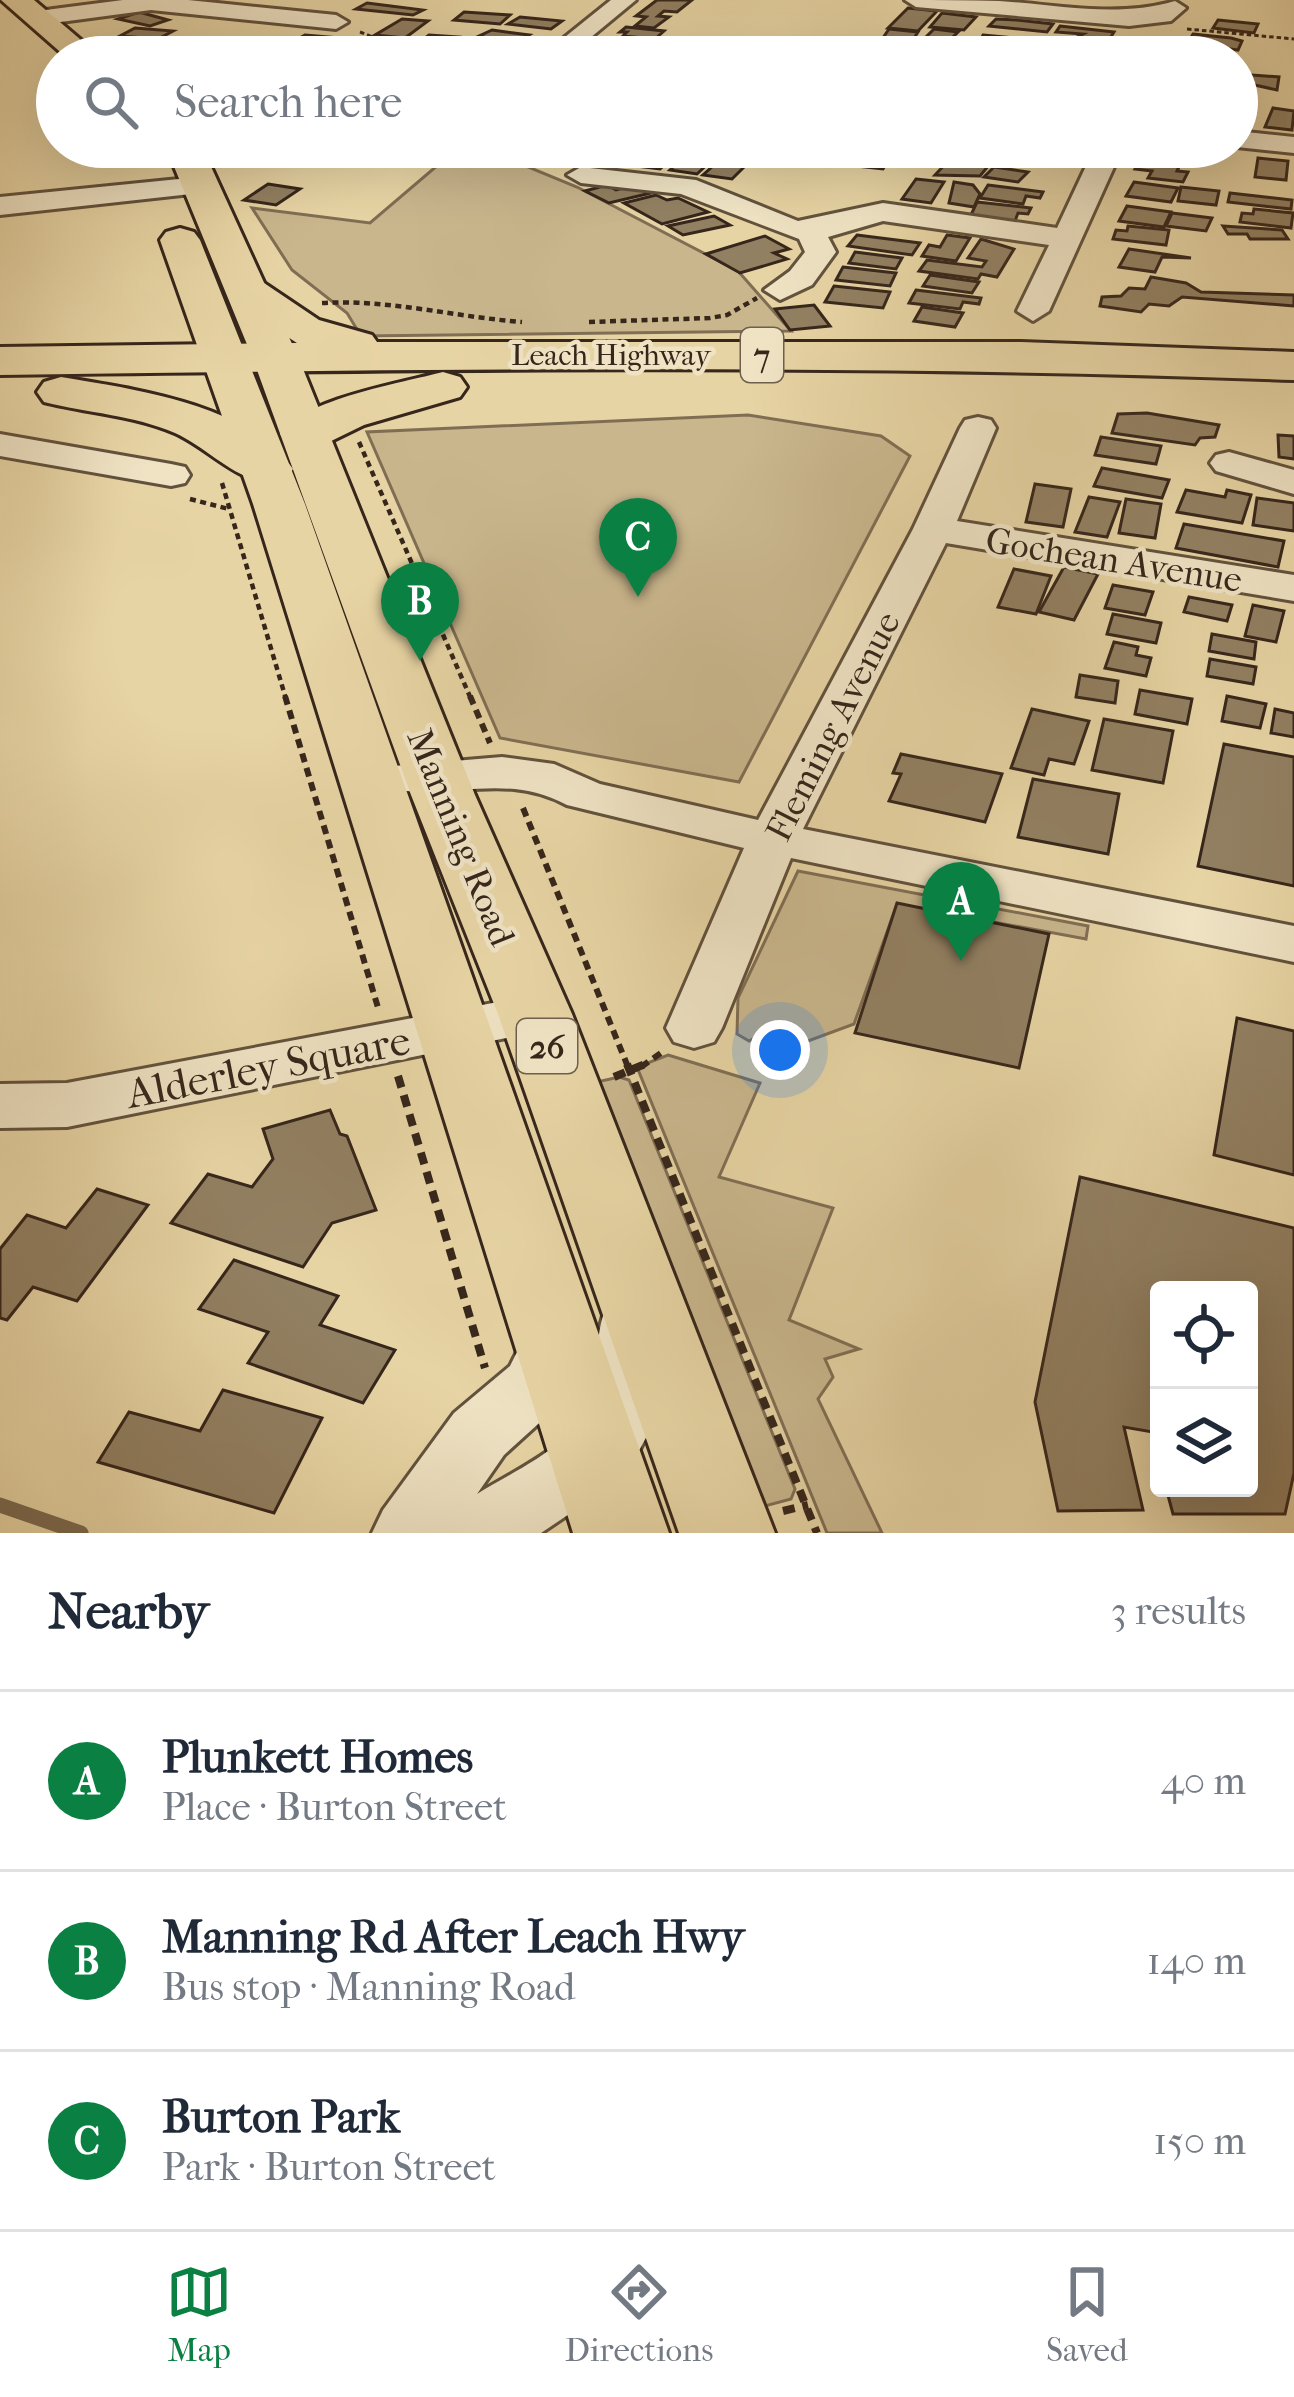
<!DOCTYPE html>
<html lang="en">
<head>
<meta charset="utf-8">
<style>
  :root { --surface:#fff; --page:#f2f2f3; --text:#1f2937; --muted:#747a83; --line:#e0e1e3; --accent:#0b8043 }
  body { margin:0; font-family:"IM FELL French Canon",serif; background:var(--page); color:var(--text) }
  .controls { position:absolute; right:36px; bottom:36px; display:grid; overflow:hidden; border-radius:12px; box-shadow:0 12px 48px #0002 }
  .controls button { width:108px; height:108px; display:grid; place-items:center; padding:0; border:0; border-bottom:3px solid var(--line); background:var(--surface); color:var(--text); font:60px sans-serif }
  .you { position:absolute; left:780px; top:1050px; width:42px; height:42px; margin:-30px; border:9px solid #fff; border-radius:50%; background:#1a73e8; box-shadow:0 0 0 18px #1a73e833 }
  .badge { display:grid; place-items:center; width:78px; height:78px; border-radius:50%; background:var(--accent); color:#fff; font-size:39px; font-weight:700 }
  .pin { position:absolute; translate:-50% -99px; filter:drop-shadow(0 3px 6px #0008) }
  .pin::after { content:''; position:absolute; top:63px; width:42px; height:36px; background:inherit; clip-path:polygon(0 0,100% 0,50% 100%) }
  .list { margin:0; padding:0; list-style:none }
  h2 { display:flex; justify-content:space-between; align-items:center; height:156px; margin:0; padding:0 48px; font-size:51px }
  h2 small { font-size:39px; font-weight:400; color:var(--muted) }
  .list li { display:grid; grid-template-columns:78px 1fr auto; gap:36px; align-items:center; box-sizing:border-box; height:180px; padding:0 48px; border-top:3px solid var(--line) }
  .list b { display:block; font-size:45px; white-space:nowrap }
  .list p { margin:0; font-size:39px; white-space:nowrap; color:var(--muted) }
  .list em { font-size:39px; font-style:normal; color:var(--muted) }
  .icon { flex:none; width:66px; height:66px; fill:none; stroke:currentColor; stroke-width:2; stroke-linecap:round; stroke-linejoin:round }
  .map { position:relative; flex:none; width:1294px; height:1533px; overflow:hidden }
  .search { position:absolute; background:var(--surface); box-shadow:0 12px 48px #0002; left:36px; right:36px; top:36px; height:132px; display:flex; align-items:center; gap:30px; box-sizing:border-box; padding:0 42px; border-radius:66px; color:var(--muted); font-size:45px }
  .sheet { height:696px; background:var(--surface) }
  nav { display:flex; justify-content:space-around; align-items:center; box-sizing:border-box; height:168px; border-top:3px solid var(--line); background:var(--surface); font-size:33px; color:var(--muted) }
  nav a { display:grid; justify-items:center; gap:6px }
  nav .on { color:var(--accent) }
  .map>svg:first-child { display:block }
  .green { fill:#c9b68d; stroke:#806e54; stroke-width:3 }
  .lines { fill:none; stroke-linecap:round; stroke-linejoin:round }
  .stream { stroke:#7c6b51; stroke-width:15 }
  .building { fill:#928062; stroke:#36261b; stroke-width:3 }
  .minor-casing { stroke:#62523d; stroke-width:6 }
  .major-casing { stroke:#36261b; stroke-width:6 }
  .highway-casing { stroke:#36261b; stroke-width:6 }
  .path-far3 { stroke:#36261b; stroke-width:3; stroke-dasharray:4.5 3; stroke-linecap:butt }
  .path-far2 { stroke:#36261b; stroke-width:4.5; stroke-dasharray:6 4.5; stroke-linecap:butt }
  .path-far1 { stroke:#36261b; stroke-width:6; stroke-dasharray:9 6; stroke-linecap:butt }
  .path { stroke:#36261b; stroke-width:8; stroke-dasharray:12 8; stroke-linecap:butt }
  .minor { fill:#efe3c4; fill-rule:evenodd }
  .major { fill:#e7d4a4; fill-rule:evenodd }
  .highway { fill:#e7d4a4; fill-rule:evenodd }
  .labels { text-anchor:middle; stroke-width:9; stroke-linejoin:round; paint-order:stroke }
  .far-street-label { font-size:30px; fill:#36261b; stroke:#efe3c4 }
  .shield { fill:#efe3c4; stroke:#6e5f4e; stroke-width:3 }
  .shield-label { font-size:33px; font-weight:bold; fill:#36261b }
  .street-label { font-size:36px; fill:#36261b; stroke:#efe3c4 }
  .near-street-label { font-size:42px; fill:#36261b; stroke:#efe3c4 }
</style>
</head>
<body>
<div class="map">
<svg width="1294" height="1533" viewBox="0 0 1294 1533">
  <rect width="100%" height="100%" fill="#e7d4a4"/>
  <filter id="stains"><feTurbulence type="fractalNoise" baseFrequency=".00167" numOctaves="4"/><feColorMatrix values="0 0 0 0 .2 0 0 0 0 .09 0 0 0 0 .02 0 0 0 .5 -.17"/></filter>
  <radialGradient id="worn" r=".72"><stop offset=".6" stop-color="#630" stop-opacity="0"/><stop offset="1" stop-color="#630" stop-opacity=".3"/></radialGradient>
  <g class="green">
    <polygon points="459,147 480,147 577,187 738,271 791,331 361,336 347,313 292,270 252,208 370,223"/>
    <polygon points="748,415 881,436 910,456 739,782 500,738 367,432"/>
    <polygon points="798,871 1088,926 1086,939 897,904 854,1024 792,1047 756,1037 749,1041 737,1034 738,998"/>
    <polygon points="668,1055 760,1083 719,1177 833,1208 789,1320 859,1349 825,1359 833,1377 818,1399 882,1533 827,1533 637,1067"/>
    <polygon points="619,1077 629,1080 795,1489 791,1499 761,1507 592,1083"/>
  </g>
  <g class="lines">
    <polyline class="stream" points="0,1505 81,1533"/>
  </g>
  <g class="building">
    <polygon points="657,0 692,0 677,12 664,11 658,16 669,17 654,28 635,26 646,17 636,16"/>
    <polygon points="367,3 423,10 413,15 356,9"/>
    <polygon points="908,8 937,11 918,31 888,28"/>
    <polygon points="139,12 168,20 150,26 118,19"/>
    <polygon points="464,12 510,15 500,24 454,20"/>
    <polygon points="942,13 976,17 964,30 930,27"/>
    <polygon points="520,17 562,21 551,29 508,24"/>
    <polygon points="402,19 428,21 405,38 375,35"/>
    <polygon points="996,19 1017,20 1053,24 1047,32 989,26"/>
    <polygon points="1218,20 1258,24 1254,33 1213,28"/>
    <polygon points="1060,26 1114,32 1103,49 1065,43 1083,34 1056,32"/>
    <polygon points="626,27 664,31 655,39 623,36 627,32 620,32"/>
    <polygon points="135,28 173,31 158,39 120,36"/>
    <polygon points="889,29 918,32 905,52 860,48 863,44 878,45"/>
    <polygon points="934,29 958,32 953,37 961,38 945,46 920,43"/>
    <polygon points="492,30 529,35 513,44 479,36"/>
    <polygon points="1193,34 1231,38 1242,41 1238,50 1206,46 1209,41 1190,39"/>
    <polygon points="305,35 340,38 372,44 364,49 294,41"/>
    <polygon points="429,35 458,37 442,49 413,47"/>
    <polygon points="983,35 1027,39 1013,51 978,45"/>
    <polygon points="231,39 289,46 271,56 198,48 211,41"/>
    <polygon points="460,39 490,42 476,53 445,49"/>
    <polygon points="613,39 654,43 646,51 604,48"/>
    <polygon points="493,44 531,48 520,57 482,54"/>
    <polygon points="658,44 696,48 686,57 649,52"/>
    <polygon points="309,47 344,51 334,57 290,57"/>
    <polygon points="840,48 882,56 917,56 830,56"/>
    <polygon points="1238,74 1279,77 1277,90 1237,81"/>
    <polygon points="1273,108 1294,111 1292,130 1265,127"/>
    <polygon points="544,147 573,147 561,159 534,157"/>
    <polygon points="580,147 611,147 597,162 568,159"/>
    <polygon points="619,147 649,147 629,165 602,162"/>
    <polygon points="656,147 681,150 660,169 635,166"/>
    <polygon points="716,147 789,147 782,158 713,150"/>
    <polygon points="799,147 829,148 829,161 798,160"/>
    <polygon points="859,147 897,147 883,169 847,165"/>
    <polygon points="1184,147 1212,153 1176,162 1152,153"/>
    <polygon points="688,153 715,157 697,174 670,170"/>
    <polygon points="723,157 750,161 732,179 703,175"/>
    <polygon points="1258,158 1288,161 1286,180 1255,177"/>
    <polygon points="950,159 989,165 980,176 935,175"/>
    <polygon points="1139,162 1179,167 1177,171 1188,172 1183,182 1148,178 1152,171 1135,169"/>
    <polygon points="994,167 1028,172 1018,182 984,177"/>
    <polygon points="916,179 944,182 931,203 902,199"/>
    <polygon points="954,182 973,185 980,194 974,207 949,203"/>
    <polygon points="1134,182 1178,188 1171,202 1126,196"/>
    <polygon points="268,184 300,189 276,205 244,200"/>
    <polygon points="607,185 616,190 634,185 651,193 609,203 585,191"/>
    <polygon points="988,185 1043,192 1040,198 1026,196 1023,204 980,198"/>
    <polygon points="1181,187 1219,191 1216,205 1178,201"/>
    <polygon points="1230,193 1292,200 1291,209 1228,202"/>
    <polygon points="656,195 667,200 678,198 708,212 662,224 624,203"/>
    <polygon points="977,202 1031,208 1028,214 1018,213 1015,221 970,217"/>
    <polygon points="1127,206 1171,212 1164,227 1119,221"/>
    <polygon points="1254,209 1293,213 1291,228 1240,222 1242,213 1253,214"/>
    <polygon points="1172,213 1212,218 1206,231 1166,226"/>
    <polygon points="714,216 730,225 683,235 668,226"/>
    <polygon points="1128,226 1169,230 1166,245 1113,239 1116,230 1127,231"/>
    <polygon points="1223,226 1282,230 1288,239 1250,239 1247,234 1228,234"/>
    <polygon points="857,235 920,243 912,255 848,246"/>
    <polygon points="947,235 970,238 956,261 922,256 929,245 940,247"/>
    <polygon points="765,236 789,249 774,253 787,259 740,273 706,254"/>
    <polygon points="981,239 1014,249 997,277 981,274 978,279 919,271 927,260 982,267 986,261 968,258"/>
    <polygon points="1129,249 1191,258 1162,257 1155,272 1119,267"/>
    <polygon points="855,252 902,258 896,269 849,263"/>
    <polygon points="843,267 896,273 890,286 836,280"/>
    <polygon points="930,275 979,282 972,293 923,286"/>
    <polygon points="1151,277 1186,283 1201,292 1294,295 1294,306 1182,297 1169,306 1149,304 1141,312 1100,306 1102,297 1121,296 1129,288 1145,289"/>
    <polygon points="834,286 890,292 883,308 825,302"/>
    <polygon points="916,290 981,298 979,304 963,302 960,309 909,303"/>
    <polygon points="814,305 830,326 790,330 775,309"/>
    <polygon points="922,307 963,313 955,327 914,321"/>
    <polygon points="1147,413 1219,425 1215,437 1200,438 1195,445 1112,433 1118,414"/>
    <polygon points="1278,435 1294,436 1294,459 1279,457"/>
    <polygon points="1101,437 1161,446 1156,464 1095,455"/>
    <polygon points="1102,468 1169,480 1162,498 1094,486"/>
    <polygon points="1035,484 1071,489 1063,527 1026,522"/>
    <polygon points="1186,490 1225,497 1227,490 1251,495 1242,523 1177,512"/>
    <polygon points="1089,497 1120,502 1107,537 1075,532"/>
    <polygon points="1257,498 1294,503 1294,531 1253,525"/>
    <polygon points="1126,499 1161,504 1155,538 1119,533"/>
    <polygon points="1184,524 1284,541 1278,567 1176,548"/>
    <polygon points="1064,567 1098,574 1074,620 1039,612"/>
    <polygon points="1014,569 1051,576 1036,614 998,607"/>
    <polygon points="1113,585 1153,592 1145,615 1105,608"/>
    <polygon points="1189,597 1232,605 1227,621 1184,612"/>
    <polygon points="1253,605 1284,611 1276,642 1245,636"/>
    <polygon points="1113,614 1161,623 1156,643 1107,634"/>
    <polygon points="1212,634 1256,642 1254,659 1209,651"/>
    <polygon points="1114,642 1138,647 1136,655 1151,658 1146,676 1105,668"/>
    <polygon points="1210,659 1256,667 1253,684 1207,676"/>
    <polygon points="1080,675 1118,681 1115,703 1076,697"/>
    <polygon points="1140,690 1192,699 1187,724 1135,714"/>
    <polygon points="1227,696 1266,704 1260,728 1222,721"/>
    <polygon points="1032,709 1089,721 1074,764 1049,759 1044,775 1011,768"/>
    <polygon points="1275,709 1294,713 1294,737 1271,733"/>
    <polygon points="1104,719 1173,731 1163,783 1092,770"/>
    <polygon points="1224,744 1294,757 1294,886 1198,866"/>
    <polygon points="901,754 1002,774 985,822 889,801 901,774 893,773"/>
    <polygon points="1033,779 1119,794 1108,854 1018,837"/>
    <polygon points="897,903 1049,934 1019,1068 855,1033"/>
    <polygon points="1237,1018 1294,1031 1294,1175 1214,1155"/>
    <polygon points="330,1110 340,1134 347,1136 376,1210 332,1223 303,1267 171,1223 208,1174 252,1187 273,1159 263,1129"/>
    <polygon points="1080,1177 1294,1228 1294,1473 1285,1514 1173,1514 1166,1488 1249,1488 1249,1290 1159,1290 1159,1458 1153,1432 1124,1427 1143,1510 1058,1511 1035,1402"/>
    <polygon points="97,1189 148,1205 77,1301 33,1287 7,1320 0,1318 0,1249 27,1215 66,1228"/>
    <polygon points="234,1260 338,1296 320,1325 395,1350 363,1403 248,1363 268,1332 199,1309"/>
    <polygon points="223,1390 322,1418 274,1513 98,1462 129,1412 200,1431"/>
  </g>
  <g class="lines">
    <g class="minor-casing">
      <g id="minor">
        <polygon points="123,0 188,0 336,15 348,22 336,29 151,10 38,25 27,18 38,11"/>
        <polygon points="611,0 636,0 567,57 540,57"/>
        <path d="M905 0C936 0 968 0 999 1 1060 5 1117 18 1175 1L1186 8 1171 21 1129 26 916 7Z"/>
        <polygon points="1237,131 1294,137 1294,153 1237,147"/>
        <polygon points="1095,147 1123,147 1049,311 1033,321 1017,311 1049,245 883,221 828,237 836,252 812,285 780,300 764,290 790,271 805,252 799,239 681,194 581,183 567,175 581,167 696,180 798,221 883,203 1057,228"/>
        <polygon points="199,177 213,186 209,192 0,215 0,197"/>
        <path d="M978 417 991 420 996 428 957 521 1294 575V601L946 543 803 829 1294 926V962L791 858 722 1028 714 1042 694 1048 674 1042 666 1028 744 848 567 805C501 770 447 803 382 787L375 777 382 767 502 757 554 764 600 784 758 820 913 529 960 428 965 420Z"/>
        <polygon points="0,434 171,464 185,467 190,475 185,483 171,486 0,456"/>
        <polygon points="1229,452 1294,470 1294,494 1216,471 1210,463 1216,455"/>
        <polygon points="535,995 555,1000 563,1014 555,1028 67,1127 0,1128 0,1084 67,1083"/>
        <path d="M632 1296 656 1304 665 1323 664 1383 657 1417 634 1460 596 1496 541 1533H372L383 1510 454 1413 510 1366 532 1322 556 1314 580 1322 590 1342 558 1406 504 1455 477 1494C518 1468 586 1441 595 1388 600 1358 594 1331 608 1304Z"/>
      </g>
    </g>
    <g class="major-casing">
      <g id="major">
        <polygon points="1,0 34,0 101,57 66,57"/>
        <polygon points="166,147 202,147 299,359 475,795 572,1014 775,1533 679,1533 498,1014 411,795 253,359"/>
        <polygon points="180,228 194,232 200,240 305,504 669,1533 573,1533 253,504 160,240 166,232"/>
      </g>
    </g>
    <g class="highway-casing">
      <g id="highway">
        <path d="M248 279 264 283 319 320 372 335 377 342H1021L1294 352V380C863 364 432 369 0 375V347L297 343 232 301 226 292 232 283Z"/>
        <path d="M443 372 460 377 467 387 460 397 364 425 323 445 305 449 287 445 280 434C304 399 401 383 443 372Z"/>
        <path d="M61 377C133 389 248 404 293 469L285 480C243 491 213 450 175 433 133 415 88 413 44 402L37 392 44 382Z"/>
      </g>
    </g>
    <g class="path-far3">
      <polyline points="1187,29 1294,39"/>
      <polyline points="360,32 424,57"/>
      <polyline points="1129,57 1137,40"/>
    </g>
    <g class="path-far2">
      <path d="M322 303C389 299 455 317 522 322"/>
      <polyline points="589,322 710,318 727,315 757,298"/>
      <polyline points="359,442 471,699"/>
      <polyline points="222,483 286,699"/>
      <polyline points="190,499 229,509"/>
    </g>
    <g class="path-far1">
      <polyline points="285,696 379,1011"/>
      <polyline points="470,696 490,743"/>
      <polyline points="523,808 628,1067"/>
      <polyline points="641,1067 665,1050"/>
    </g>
    <g class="path">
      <polyline points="627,1064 817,1533"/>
      <polyline points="398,1076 485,1368"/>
      <polyline points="614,1077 645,1064"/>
      <polyline points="783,1511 808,1505"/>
    </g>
    <use href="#minor" class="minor"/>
    <use href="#major" class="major"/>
    <use href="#highway" class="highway"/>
  </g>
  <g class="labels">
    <g class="far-street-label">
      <text x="611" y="365">Leach Highway</text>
    </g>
    <g class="shield">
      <rect x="741" y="328" width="42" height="54" rx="9"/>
      <rect x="517" y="1019" width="60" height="54" rx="9"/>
    </g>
    <g class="shield-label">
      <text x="762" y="367">7</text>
      <text x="547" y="1058">26</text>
    </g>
    <g class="street-label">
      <text transform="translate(1114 559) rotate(9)" y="13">Gochean Avenue</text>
      <text transform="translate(832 726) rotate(-63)" y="13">Fleming Avenue</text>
      <text transform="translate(462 837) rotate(68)" y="13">Manning Road</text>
    </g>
    <g class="near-street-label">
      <text transform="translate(268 1066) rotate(-11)" y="15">Alderley Square</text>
    </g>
  </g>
  <rect width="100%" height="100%" filter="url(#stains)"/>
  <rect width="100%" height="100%" fill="url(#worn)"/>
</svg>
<div class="controls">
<button><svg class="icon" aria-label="locate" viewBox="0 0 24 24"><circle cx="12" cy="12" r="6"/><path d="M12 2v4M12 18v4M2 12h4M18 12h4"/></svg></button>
<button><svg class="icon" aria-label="layers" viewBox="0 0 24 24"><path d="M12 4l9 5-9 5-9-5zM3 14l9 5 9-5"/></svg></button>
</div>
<div class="you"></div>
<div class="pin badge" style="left:961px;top:961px">A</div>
<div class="pin badge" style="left:420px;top:661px">B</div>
<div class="pin badge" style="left:638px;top:597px">C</div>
<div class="search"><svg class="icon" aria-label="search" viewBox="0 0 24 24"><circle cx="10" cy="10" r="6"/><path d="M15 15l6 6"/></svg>Search here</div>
</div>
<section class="sheet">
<h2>Nearby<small>3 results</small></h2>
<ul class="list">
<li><span class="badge">A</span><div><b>Plunkett Homes</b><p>Place · Burton Street</p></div><em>40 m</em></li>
<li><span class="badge">B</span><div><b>Manning Rd After Leach Hwy</b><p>Bus stop · Manning Road</p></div><em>140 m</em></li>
<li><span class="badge">C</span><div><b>Burton Park</b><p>Park · Burton Street</p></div><em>150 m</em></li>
</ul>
</section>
<nav>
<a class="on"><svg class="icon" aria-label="map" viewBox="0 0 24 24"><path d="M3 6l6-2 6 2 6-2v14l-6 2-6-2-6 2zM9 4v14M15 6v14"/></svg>Map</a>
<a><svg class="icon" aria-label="directions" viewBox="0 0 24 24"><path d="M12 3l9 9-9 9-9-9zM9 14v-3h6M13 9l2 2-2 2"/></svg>Directions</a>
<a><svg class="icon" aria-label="saved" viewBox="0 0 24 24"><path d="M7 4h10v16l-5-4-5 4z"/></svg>Saved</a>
</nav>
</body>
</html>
